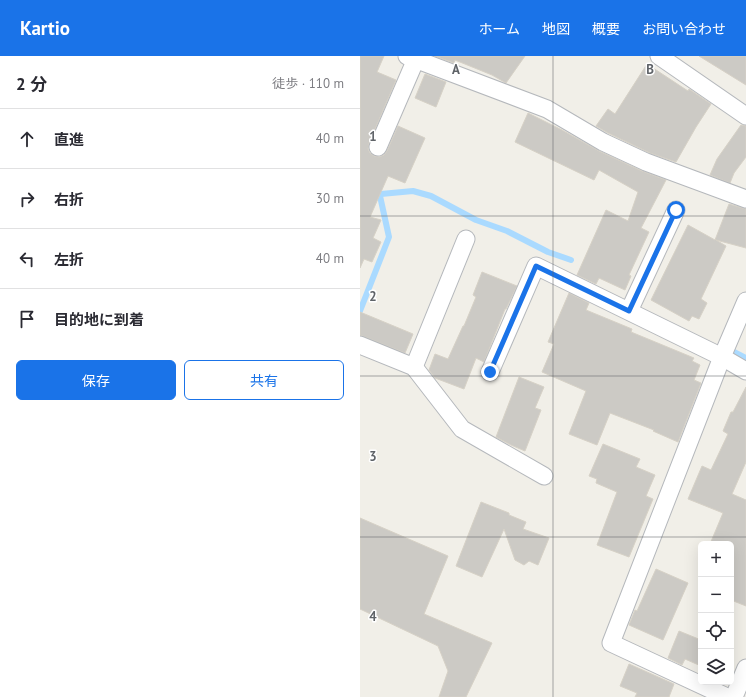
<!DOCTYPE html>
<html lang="ja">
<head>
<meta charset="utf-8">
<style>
  :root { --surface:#fff; --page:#f2f2f3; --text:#2b2b33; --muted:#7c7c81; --line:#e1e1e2; --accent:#1a73e8 }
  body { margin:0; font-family:"PT Sans","Noto Sans JP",sans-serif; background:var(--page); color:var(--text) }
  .controls { position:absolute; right:12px; bottom:12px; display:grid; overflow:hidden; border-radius:6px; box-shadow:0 4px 16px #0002 }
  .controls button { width:36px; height:36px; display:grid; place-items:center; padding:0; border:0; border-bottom:1px solid var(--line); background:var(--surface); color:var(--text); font:20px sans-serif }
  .stop { position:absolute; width:12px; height:12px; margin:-9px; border:3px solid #1a73e8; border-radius:50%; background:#fff }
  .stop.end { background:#1a73e8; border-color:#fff; box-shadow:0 1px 4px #0008 }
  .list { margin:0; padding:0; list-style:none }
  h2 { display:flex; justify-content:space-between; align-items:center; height:52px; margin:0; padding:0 16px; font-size:17px }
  h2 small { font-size:13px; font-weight:400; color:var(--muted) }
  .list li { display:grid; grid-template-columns:26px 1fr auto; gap:12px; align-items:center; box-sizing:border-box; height:60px; padding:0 16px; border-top:1px solid var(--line) }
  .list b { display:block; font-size:15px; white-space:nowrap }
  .list em { font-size:13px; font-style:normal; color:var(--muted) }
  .actions { display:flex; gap:8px; padding:12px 16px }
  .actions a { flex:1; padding:9px 0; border:1px solid var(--accent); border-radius:6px; text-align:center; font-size:14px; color:var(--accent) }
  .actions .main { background:var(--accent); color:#fff }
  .icon { flex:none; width:22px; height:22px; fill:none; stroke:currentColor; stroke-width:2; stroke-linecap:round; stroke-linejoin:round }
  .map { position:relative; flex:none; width:386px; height:641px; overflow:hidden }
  header { display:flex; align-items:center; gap:24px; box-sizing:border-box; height:56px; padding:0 20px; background:var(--accent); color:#fff }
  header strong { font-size:19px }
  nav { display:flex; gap:22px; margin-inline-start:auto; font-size:14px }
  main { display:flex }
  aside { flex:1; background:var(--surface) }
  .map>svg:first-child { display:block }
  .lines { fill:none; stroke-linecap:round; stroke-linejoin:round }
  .stream { stroke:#aadaff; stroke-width:6 }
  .building { fill:#cccac5; stroke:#d6d1c6 }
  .street-casing { stroke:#b5b8bc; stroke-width:19 }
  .street { stroke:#fff; stroke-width:17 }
  .route { stroke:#1a73e8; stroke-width:5 }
  .grid { fill:none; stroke:#5f6368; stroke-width:1; stroke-opacity:0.55 }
  .grid-label { font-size:13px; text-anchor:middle; font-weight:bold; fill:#5f6368; stroke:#fff; stroke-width:3; stroke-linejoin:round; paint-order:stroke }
</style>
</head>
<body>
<header>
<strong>Kartio</strong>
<nav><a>ホーム</a><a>地図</a><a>概要</a><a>お問い合わせ</a></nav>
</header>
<main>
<aside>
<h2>2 分<small>徒歩 · 110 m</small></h2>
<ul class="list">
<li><svg class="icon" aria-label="ahead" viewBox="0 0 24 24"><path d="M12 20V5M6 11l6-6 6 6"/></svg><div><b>直進</b></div><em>40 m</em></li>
<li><svg class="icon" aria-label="right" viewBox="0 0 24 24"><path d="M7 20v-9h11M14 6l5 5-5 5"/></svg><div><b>右折</b></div><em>30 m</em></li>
<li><svg class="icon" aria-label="left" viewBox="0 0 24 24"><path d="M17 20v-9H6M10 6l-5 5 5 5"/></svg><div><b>左折</b></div><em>40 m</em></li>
<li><svg class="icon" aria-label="arrive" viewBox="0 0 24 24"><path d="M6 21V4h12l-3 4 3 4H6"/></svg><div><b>目的地に到着</b></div></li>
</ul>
<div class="actions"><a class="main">保存</a><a>共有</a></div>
</aside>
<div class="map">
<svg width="386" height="641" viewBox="0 0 386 641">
  <rect width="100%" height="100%" fill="#f1efe8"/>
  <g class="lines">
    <g class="stream">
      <polyline points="0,132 21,138 53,135 71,140 116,164 147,175 188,196 211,204"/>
      <polyline points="0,255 29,181 20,140"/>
      <polyline points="374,296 386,302"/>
    </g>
  </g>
  <g class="building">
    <polygon points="0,0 24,0 17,16 36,24 9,87 8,93 10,97 14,100 19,101 24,99 27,95 38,70 65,82 45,127 28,120 10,161 21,164 13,182 21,186 12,206 4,203 0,212"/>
    <polygon points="75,0 165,0 146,27 132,19 95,4 94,7"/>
    <polygon points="339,0 386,0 386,29"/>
    <polygon points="287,8 328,35 329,33 351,48 336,71 316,106 290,97 248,77 236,70 248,53 255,58"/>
    <polygon points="65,18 86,26 76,51 55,42"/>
    <polygon points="168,57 202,74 239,95 282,115 306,124 281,172 289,176 269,219 271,220 265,234 239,222 236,228 217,219 246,154 268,165 278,136 239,114 234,124 155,86"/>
    <polygon points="381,69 386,70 386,101 374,117 370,127 350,119 357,103"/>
    <polygon points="369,148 386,153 386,192 356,184 366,190 341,243 347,247 339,263 332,260 329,265 291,244 328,169 355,184"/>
    <polygon points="122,216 157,230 146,253 145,253 124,306 116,302 104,333 75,322 69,314 75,298 88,303 103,270 104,270 116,241 113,239"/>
    <polygon points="209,237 229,247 226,254 272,273 271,276 334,302 332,305 340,309 334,324 341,327 318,386 293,375 294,374 250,357 237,389 209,378 226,335 182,316 194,288 188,286"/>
    <polygon points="0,256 53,278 45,297 0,279"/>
    <polygon points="159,321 184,331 175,352 181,354 165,395 151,389 136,381"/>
    <polygon points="386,331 386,406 372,438 386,444 386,550 371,544 371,488 350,488 363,457 328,443 342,410 351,414 368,378 363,375 371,356 373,356"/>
    <polygon points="243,388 280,403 276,411 295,419 286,440 293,443 269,501 237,489 257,436 236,427 237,423 229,420"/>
    <polygon points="121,446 149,457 149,459 166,466 163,473 189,482 178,509 169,505 164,509 155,504 144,473 122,521 96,510"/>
    <polygon points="0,462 88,500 64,558 132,587 106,641 79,641 88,615 78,590 0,553"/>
    <polygon points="296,513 328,527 303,584 269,569 275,554 277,555"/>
    <polygon points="319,575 341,584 341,610 325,603 322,609 308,602"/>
    <polygon points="269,608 314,628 309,641 275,641 277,637 260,630"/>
  </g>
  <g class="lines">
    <g class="street-casing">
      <g id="street">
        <polyline points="47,0 187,53 243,86 286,106 386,143"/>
        <polyline points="299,0 386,60"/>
        <polyline points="18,91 56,3"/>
        <polyline points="269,255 316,154"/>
        <polyline points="0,289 54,311 102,373 184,420"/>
        <polyline points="54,311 106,183"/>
        <polyline points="130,316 176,210 362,301 386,315"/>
        <polyline points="367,641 251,587 362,301 386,245"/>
        <polyline points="374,641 386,612"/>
      </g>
    </g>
    <use href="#street" class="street"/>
  </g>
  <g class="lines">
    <polyline class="route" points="130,316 176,210 269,255 316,154"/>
  </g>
  <path class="grid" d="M193 0V641M0 160H386M0 320H386M0 481H386"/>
  <g class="grid-label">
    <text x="96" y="18">A</text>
    <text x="290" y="18">B</text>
    <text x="13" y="85">1</text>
    <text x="13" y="245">2</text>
    <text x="13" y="405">3</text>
    <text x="13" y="565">4</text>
  </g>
</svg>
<div class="controls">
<button>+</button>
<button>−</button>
<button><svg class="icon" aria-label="locate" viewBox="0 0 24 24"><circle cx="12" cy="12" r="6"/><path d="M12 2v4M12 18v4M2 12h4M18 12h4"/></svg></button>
<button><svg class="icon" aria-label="layers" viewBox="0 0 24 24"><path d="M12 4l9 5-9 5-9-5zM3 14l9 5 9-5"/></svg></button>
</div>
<div class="stop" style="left:316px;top:154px"></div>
<div class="stop end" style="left:130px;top:316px"></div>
</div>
</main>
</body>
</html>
